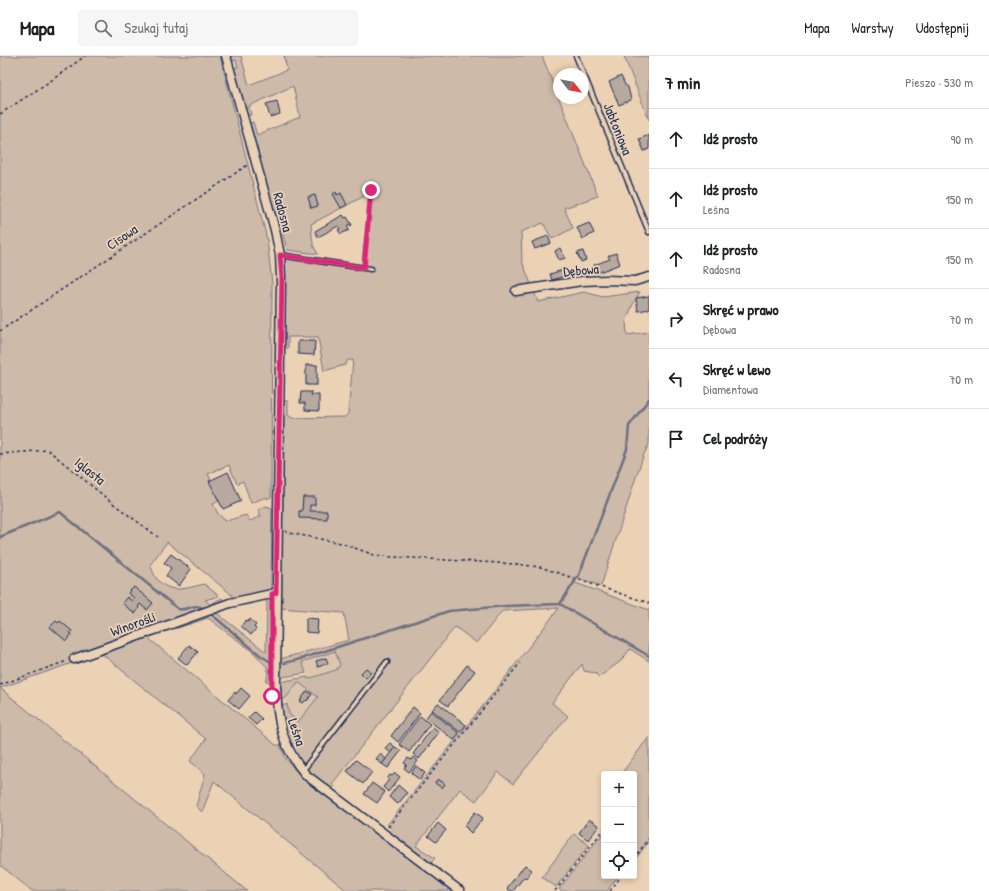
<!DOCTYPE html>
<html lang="pl">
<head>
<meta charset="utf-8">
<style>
  :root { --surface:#fff; --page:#f6f6f6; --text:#202124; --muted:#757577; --line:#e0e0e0 }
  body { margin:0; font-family:"Patrick Hand",sans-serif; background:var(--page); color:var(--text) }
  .controls { position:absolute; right:12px; bottom:12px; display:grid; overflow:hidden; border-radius:4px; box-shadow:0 2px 6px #0003 }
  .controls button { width:36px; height:36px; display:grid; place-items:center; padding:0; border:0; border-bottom:1px solid var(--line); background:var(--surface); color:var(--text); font:20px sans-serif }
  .compass { position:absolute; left:553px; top:12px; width:36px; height:36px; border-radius:50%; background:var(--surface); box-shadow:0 2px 6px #0003; rotate:121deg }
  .stop { position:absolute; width:12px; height:12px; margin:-9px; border:3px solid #db2777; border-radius:50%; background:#fff }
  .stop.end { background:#db2777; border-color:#fff; box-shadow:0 1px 4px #0008 }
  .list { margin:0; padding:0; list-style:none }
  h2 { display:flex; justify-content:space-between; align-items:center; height:52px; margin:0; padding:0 16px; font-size:17px }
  h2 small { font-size:13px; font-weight:400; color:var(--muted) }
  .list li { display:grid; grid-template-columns:26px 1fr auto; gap:12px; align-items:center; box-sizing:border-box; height:60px; padding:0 16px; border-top:1px solid var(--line) }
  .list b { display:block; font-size:15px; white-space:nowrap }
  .list p { margin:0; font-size:13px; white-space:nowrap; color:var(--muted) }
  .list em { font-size:13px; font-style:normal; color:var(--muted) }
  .icon { flex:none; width:22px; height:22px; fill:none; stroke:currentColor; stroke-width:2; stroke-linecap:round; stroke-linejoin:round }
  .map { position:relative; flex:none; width:649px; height:835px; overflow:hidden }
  header { display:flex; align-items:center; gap:24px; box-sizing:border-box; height:56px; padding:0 20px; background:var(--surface); border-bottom:1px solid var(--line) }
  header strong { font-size:19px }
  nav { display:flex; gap:22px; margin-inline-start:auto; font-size:14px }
  .search { width:280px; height:36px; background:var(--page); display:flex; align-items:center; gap:10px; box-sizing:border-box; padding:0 14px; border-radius:4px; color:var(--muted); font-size:15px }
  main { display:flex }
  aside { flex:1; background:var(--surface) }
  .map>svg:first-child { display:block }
  .built { fill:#dcc6ae }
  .green { fill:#cebaa8; stroke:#747483 }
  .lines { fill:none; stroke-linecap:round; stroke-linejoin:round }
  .stream { stroke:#6d6f80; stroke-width:2.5 }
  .building { fill:#b8a99f; stroke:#1b2f5e }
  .service-casing { stroke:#1b2f5e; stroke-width:7 }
  .minor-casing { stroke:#1b2f5e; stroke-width:11 }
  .path { stroke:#1b2f5e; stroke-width:1.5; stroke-dasharray:3 3; stroke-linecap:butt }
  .service { stroke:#ecd2b4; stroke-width:4 }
  .minor { stroke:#ecd2b4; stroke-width:8 }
  .route { stroke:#db2777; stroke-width:5 }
  .labels { text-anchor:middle; stroke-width:3.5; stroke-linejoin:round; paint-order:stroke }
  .street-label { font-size:14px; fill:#1b2f5e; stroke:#ecd2b4 }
</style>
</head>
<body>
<header>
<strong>Mapa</strong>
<div class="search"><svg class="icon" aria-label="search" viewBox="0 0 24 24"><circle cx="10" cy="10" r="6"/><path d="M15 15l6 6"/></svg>Szukaj tutaj</div>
<nav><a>Mapa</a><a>Warstwy</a><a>Udostępnij</a></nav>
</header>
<main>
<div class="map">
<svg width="649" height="835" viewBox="0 0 649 835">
  <rect width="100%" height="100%" fill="#ecd2b4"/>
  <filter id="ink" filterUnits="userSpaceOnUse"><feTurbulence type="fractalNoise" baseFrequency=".025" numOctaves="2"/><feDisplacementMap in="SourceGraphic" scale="8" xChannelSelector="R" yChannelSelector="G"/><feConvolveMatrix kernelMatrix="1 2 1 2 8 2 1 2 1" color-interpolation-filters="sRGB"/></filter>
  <g filter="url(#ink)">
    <g class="built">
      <polygon points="335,595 340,610 336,614 308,623 302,606"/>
      <polygon points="298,626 318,641 298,666 289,658 286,642"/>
    </g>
    <g class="green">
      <path d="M0 0H220L267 183 272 227 271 441 267 443 266 441 251 447 243 425 237 428 229 409 208 418 211 424 210 425 219 445 213 448 218 458 226 465 246 459 250 465 261 460 258 454 266 450 272 452 271 531 270 533 243 542H233L231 538 167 486 150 509C153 514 154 520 157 523 170 539 187 532 204 528L219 540 205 544 210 548 222 542 224 546 214 555 266 596 267 547 263 542H270L271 544V626L266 625 267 623 268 612 253 596 208 562 178 572H175L172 570 147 581 276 689H280L286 703 304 724 454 835H347L214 725 202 756 196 750 205 718 190 705 206 683 101 597 0 632 247 835H32L0 809Z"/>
      <path d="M230 0H241L249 29 287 14 284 0H542L598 140 564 152 573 172 552 183 543 167 521 176 522 205 538 246 584 236 603 241 640 236 633 248 626 265 627 279 649 276V388L644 398 637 418 601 530 576 521 573 526 649 554V605L630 593 621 605 599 621 595 617 584 615 582 608 552 647 568 660 513 728 498 716 476 745 460 733 416 790 435 802 431 807 390 776 392 773 387 769 498 631 559 552 502 555 477 587 455 571 332 728 335 730 332 733C311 718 297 707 287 682 283 673 282 661 280 651L287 648 289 658 298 666 318 641 298 626 286 642 280 644V628L284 625 307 621 308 623 336 614 340 609 335 595 302 606 306 617 283 621H280V603L349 584 344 557 280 552 282 345H288V359L292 362 345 361 348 358 353 304H348L345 309 324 315 318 281H288V292H284L282 201 341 211 360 215 362 207 370 137 311 168 313 189 318 198 287 194 276 153 272 152 250 67 253 66 257 79 300 61 293 30 249 50 251 59 247 60 234 12 238 11 236 4 231 5Z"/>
      <polygon points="624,0 649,0 649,64"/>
      <polygon points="649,681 649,785 634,805 634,718 621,718"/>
      <polygon points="604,776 604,820 618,820 607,835 562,835 559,833"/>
      <polygon points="574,778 589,789 556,831 542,821"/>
    </g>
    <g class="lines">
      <g class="stream">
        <path d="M0 481 60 456 178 553C189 555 192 547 203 552"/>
        <polyline points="560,548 649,600"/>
        <polyline points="211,558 261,600 271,606"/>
        <polyline points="284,607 297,604 449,555 506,550 560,548 579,519 627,393 629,370 649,343"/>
      </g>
    </g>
    <g class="building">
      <polygon points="621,20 625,29 628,31 631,44 619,49 609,26"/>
      <polygon points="277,45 280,58 270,61 266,48"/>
      <polygon points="649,79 649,93 644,95 639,83"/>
      <polygon points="336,136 337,139 341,137 347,149 341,152 333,138"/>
      <polygon points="315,139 318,150 311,152 308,141"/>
      <polygon points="343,159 345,162 347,161 352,169 351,170 349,168 347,170 349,174 341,178 338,174 340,173 338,170 318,181 315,175"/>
      <polygon points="589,167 594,177 583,183 577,172"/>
      <polygon points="548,180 551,187 535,193 532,186"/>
      <polygon points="560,192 565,202 559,204 555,195"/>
      <polygon points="583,195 586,204 581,206 577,197"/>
      <polygon points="616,197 620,208 597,217 594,209 610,203 608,200"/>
      <polygon points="563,214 565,220 552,224 550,218"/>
      <polygon points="649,240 649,253 638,255 636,242"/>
      <polygon points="298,285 315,285 314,299 298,298"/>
      <rect x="306" y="309" width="11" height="20"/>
      <polygon points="301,336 312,336 311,339 319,339 319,355 305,354 305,347 300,347"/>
      <polygon points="228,416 241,445 223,453 209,425"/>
      <polygon points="303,441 315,441 315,449 310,449 310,455 327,455 327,463 299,462 299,455 302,455"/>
      <polygon points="171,498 191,513 179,530 166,520 171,512 164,507"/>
      <polygon points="134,531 153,547 147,554 140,548 138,551 139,552 135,558 122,547 127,541 132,545 134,542 128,537"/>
      <polygon points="306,562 318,563 317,577 306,576"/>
      <polygon points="250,563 256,569 254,571 256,573 251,579 241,570 246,564 248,566"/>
      <polygon points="56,565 58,567 60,565 72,575 70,577 72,578 66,585 50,571"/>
      <polygon points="189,589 198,596 187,609 178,602"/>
      <polygon points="326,602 328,607 318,611 316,605"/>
      <polygon points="467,609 475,615 448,650 440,644"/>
      <polygon points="366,612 371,616 366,622 361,617"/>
      <polygon points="241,632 250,640 239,653 228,644 235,636 236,638"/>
      <polygon points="307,635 312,638 307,645 306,644 303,647 300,645"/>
      <polygon points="438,647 466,669 460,676 432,654"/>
      <polygon points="413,651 420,657 398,686 391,680"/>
      <polygon points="431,655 459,677 454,684 426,662"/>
      <polygon points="254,656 262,663 256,669 248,662"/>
      <polygon points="420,660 430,668 409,696 399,688"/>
      <polygon points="433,671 439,676 419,703 413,698"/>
      <polygon points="390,687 395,691 391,697 385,692"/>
      <polygon points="395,691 401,695 388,712 382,708"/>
      <polygon points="380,698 386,703 382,708 376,703"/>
      <polygon points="413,701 418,705 409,716 404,712 407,709 404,707 408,702 411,704"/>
      <polygon points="356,704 372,716 363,728 347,715"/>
      <polygon points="416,710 425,717 420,724 411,717"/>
      <polygon points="395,717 400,721 388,736 383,731 389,724 387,723 390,719 392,720"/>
      <polygon points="438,723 445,728 442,732 435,727"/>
      <polygon points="372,727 385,736 377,747 364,738"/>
      <polygon points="398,729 407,737 398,748 389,741"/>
      <polygon points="475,756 483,762 471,777 467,773 467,772 464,770"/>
      <polygon points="589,763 599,770 588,784 579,777"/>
      <polygon points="438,767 446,774 436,786 428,780"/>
      <polygon points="525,809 532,814 526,822 524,821 513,835 510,835 507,832"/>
    </g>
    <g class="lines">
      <g class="service-casing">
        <g id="service">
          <polyline points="576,0 649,176"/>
          <polyline points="280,199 371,213"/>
          <polyline points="303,714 387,606"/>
        </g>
      </g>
      <g class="minor-casing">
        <g id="minor">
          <path d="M226 0 275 174 280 199 281 222 279 372 276 629C277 665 282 691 306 719L460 835"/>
          <polyline points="516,235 582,225 606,224 635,225 649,221"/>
          <polyline points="74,603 230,547 276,537"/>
        </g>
      </g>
      <g class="path">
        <polyline points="0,58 52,24 85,0"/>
        <polyline points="364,206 371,134"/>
        <polyline points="0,275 249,108"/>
        <polyline points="0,398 48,394 115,449 158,481"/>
        <polyline points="285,475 290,477 341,487 377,500 515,508 540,511 649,547"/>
        <polyline points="0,629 67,605"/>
        <polyline points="388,771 520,607"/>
        <polyline points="634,803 649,782"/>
        <polyline points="555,835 604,773"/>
        <polyline points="610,835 621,820"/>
      </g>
      <use href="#service" class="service"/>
      <use href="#minor" class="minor"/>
    </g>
  </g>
  <g class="lines" filter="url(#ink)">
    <polyline class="route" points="272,640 272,538 276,537 282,222 280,199 364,212 371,134"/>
  </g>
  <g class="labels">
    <g class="street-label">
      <text transform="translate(618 73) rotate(68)" y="5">Jabłoniowa</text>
      <text transform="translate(283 156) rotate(75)" y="5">Radosna</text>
      <text transform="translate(122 181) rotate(-34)" y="5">Cisowa</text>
      <text transform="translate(581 214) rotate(-5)" y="5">Dębowa</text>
      <text transform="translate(90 415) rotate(39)" y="5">Iglasta</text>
      <text transform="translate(133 568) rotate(-20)" y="5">Winorośli</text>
      <text transform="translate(297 676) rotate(71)" y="5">Leśna</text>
    </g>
  </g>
</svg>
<div class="controls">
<button>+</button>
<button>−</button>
<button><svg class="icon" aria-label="locate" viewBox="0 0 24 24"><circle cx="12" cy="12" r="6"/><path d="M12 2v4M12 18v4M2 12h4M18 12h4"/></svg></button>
</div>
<svg class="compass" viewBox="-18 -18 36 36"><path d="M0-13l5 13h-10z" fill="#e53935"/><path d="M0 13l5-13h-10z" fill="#757577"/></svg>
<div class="stop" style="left:272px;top:640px"></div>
<div class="stop end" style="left:371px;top:134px"></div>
</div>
<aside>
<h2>7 min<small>Pieszo · 530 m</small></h2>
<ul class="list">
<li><svg class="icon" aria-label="ahead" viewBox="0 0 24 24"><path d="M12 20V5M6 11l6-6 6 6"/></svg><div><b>Idź prosto</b></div><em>90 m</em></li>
<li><svg class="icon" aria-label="ahead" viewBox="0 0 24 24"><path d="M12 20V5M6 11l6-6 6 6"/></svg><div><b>Idź prosto</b><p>Leśna</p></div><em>150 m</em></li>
<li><svg class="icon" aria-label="ahead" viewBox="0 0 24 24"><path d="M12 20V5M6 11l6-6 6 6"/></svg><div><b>Idź prosto</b><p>Radosna</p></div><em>150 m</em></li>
<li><svg class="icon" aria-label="right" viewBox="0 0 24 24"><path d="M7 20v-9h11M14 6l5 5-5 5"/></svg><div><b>Skręć w prawo</b><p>Dębowa</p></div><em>70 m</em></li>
<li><svg class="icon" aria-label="left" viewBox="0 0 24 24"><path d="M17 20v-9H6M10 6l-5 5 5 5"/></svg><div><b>Skręć w lewo</b><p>Diamentowa</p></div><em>70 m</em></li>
<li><svg class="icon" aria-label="arrive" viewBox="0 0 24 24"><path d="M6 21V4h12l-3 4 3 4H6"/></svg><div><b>Cel podróży</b></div></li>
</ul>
</aside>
</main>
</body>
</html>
